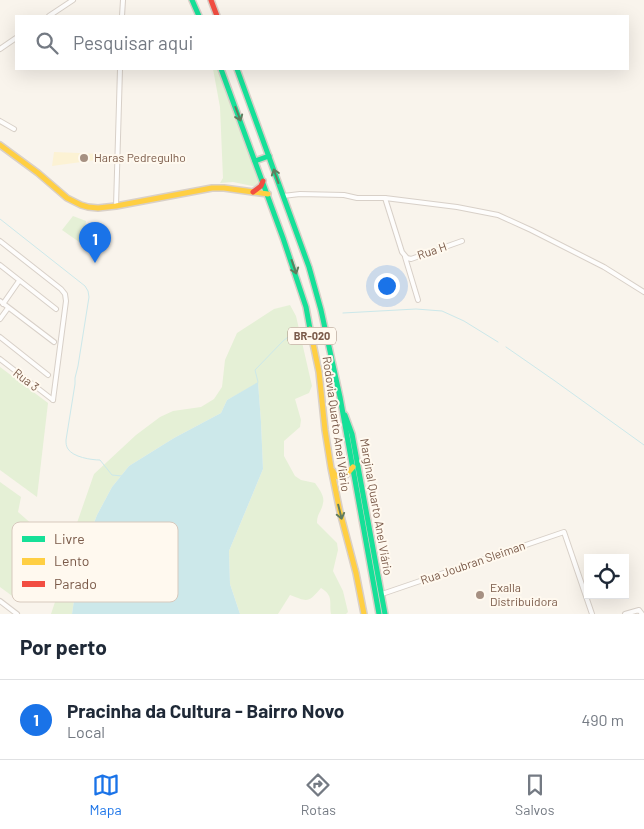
<!DOCTYPE html>
<html lang="pt">
<head>
<meta charset="utf-8">
<style>
  :root { --surface:#fff; --page:#f2f2f3; --text:#1f2937; --muted:#747a83; --line:#e0e1e3; --accent:#1a73e8 }
  body { margin:0; font-family:Barlow,sans-serif; background:var(--page); color:var(--text) }
  .controls { position:absolute; right:15px; bottom:15px; display:grid; overflow:hidden; border-radius:0px; box-shadow:0 5px 20px #0002 }
  .controls button { width:45px; height:45px; display:grid; place-items:center; padding:0; border:0; border-bottom:1px solid var(--line); background:var(--surface); color:var(--text); font:25px sans-serif }
  .you { position:absolute; left:386px; top:285px; width:18px; height:18px; margin:-12px; border:4px solid #fff; border-radius:50%; background:#1a73e8; box-shadow:0 0 0 8px #1a73e833 }
  .badge { display:grid; place-items:center; width:32px; height:32px; border-radius:50%; background:var(--accent); color:#fff; font-size:16px; font-weight:700 }
  .pin { position:absolute; translate:-50% -41px; filter:drop-shadow(0 1px 2px #0008) }
  .pin::after { content:''; position:absolute; top:26px; width:18px; height:15px; background:inherit; clip-path:polygon(0 0,100% 0,50% 100%) }
  .list { margin:0; padding:0; list-style:none }
  h2 { display:flex; justify-content:space-between; align-items:center; height:65px; margin:0; padding:0 20px; font-size:21px }
  h2 small { font-size:16px; font-weight:400; color:var(--muted) }
  .list li { display:grid; grid-template-columns:32px 1fr auto; gap:15px; align-items:center; box-sizing:border-box; height:80px; padding:0 20px; border-top:1px solid var(--line) }
  .list b { display:block; font-size:19px; white-space:nowrap }
  .list p { margin:0; font-size:16px; white-space:nowrap; color:var(--muted) }
  .list em { font-size:16px; font-style:normal; color:var(--muted) }
  .icon { flex:none; width:28px; height:28px; fill:none; stroke:currentColor; stroke-width:2; stroke-linecap:round; stroke-linejoin:round }
  .map { position:relative; flex:none; width:644px; height:614px; overflow:hidden }
  .search { position:absolute; background:var(--surface); box-shadow:0 5px 20px #0002; left:15px; right:15px; top:15px; height:55px; display:flex; align-items:center; gap:12px; box-sizing:border-box; padding:0 18px; border-radius:0px; color:var(--muted); font-size:19px }
  .sheet { height:145px; background:var(--surface) }
  nav { display:flex; justify-content:space-around; align-items:center; box-sizing:border-box; height:70px; border-top:1px solid var(--line); background:var(--surface); font-size:14px; color:var(--muted) }
  nav a { display:grid; justify-items:center; gap:2px }
  nav .on { color:var(--accent) }
  .map>svg:first-child { display:block }
  .green { fill:#e5f0d6 }
  .sand { fill:#fcf2d4 }
  .water { fill:#cce8ea }
  .lines { fill:none; stroke-linecap:round; stroke-linejoin:round }
  .stream { stroke:#cce8ea; stroke-width:1 }
  .street-casing { stroke:#d8d0c8; stroke-width:6 }
  .fast-casing { stroke:#d9d0c8; stroke-width:8 }
  .slow-casing { stroke:#d9d0c8; stroke-width:8 }
  .jam-casing { stroke:#d9d0c8; stroke-width:8 }
  .street { stroke:#fefdfc; stroke-width:4 }
  .fast { stroke:#16e098; stroke-width:5 }
  .slow { stroke:#ffcf43; stroke-width:5 }
  .jam { stroke:#f24e42; stroke-width:5 }
  .oneway { stroke:#617c5d }
  .poi-dot { fill:#a69082; stroke:#fff9ef; stroke-width:2 }
  .labels { text-anchor:middle; stroke-width:4; stroke-linejoin:round; paint-order:stroke }
  .shield { fill:#fff9ef; stroke:#a28a7b; stroke-width:1 }
  .shield-label { font-size:11px; font-weight:bold; fill:#7a5a49 }
  .poi-label { font-size:12px; fill:#7a5a49; stroke:#fff9ef; text-anchor:start }
  .street-label { font-size:12px; fill:#7a5a49; stroke:#fff9ef }
  .key { fill:#fff9ef; stroke:#d7c9bd; stroke-width:1 }
  .key-label { font-size:14px; fill:#7a5a49 }
</style>
</head>
<body>
<div class="map">
<svg width="644" height="614" viewBox="0 0 644 614">
  <rect width="100%" height="100%" fill="#f9f4ec"/>
  <g class="green">
    <polygon points="213,69 218,69 259,182 257,187 233,182 220,183 223,178 220,107"/>
    <polygon points="73,216 86,221 82,244 62,230"/>
    <path d="M290 305 296 316 312 386 309 393 295 399 301 420 300 427 284 441V456L295 476 301 480 315 483C319 489 325 496 323 503 322 511 317 513 317 523L337 543 338 550 333 571 343 591 348 612 346 614H331C329 602 334 596 321 588 308 603 308 602 290 595L278 614H240L230 584 229 551 263 469 261 422 258 383 227 400 221 413 174 438 129 466 112 487 97 515 80 559 72 614H51L65 572 70 543 94 474 136 435 160 417 173 411 201 407 214 399 222 387 225 360 237 333 274 309Z"/>
    <polygon points="0,367 48,403 37,497 0,470"/>
    <polygon points="0,482 21,497 18,512 34,526 15,598 0,587"/>
  </g>
  <polygon class="sand" points="54,152 103,154 103,159 52,166"/>
  <polygon class="water" points="258,382 261,422 263,469 229,551 230,584 240,614 72,614 80,559 97,515 112,487 129,466 174,438 221,413 227,400"/>
  <g class="lines">
    <g class="stream">
      <path d="M0 219 85 286 88 291 89 297 78 366 75 378V384L66 440C66 443 66 446 68 449 73 457 91 460 100 460L112 475 122 476"/>
      <polyline points="343,313 416,309 442,311 464,321 498,342"/>
      <polyline points="506,347 555,381 644,445"/>
      <polyline points="258,382 255,370 283,341 300,328"/>
    </g>
    <g class="street-casing">
      <g id="street">
        <polyline points="49,16 73,0"/>
        <polyline points="122,16 123,0"/>
        <polyline points="0,49 16,38"/>
        <polyline points="0,121 14,129"/>
        <polyline points="283,196 300,194 344,195 357,198 385,198 457,207 498,215 531,230 604,267 644,292"/>
        <polyline points="385,198 402,252 407,258 411,259 462,241"/>
        <polyline points="116,206 120,69"/>
        <polyline points="0,241 61,289 65,294 66,301 53,400"/>
        <polyline points="405,257 418,300"/>
        <polyline points="0,265 56,309"/>
        <polyline points="0,301 54,342"/>
        <polyline points="3,304 19,281"/>
        <polyline points="0,319 8,308"/>
        <polyline points="0,337 48,375"/>
        <polyline points="0,359 53,400"/>
        <polyline points="382,594 564,532 592,614"/>
        <polyline points="0,601 17,614"/>
        <polyline points="625,614 639,610 642,614"/>
      </g>
    </g>
    <g class="fast-casing">
      <g id="fast">
        <polyline points="192,0 199,16"/>
        <polyline points="221,69 283,238 306,307 310,329"/>
        <polyline points="237,69 309,267 321,310 340,397 379,614"/>
        <polyline points="255,161 269,156"/>
        <polyline points="345,415 352,434 385,614"/>
      </g>
    </g>
    <g class="slow-casing">
      <g id="slow">
        <polyline points="0,145 38,173 67,198 81,205 88,207 98,208 116,206 212,188 224,188 268,194"/>
        <polyline points="310,329 319,372 325,430 331,468 340,512 356,573 364,614"/>
        <polyline points="333,471 335,475 340,478 346,475 353,467"/>
      </g>
    </g>
    <g class="jam-casing">
      <g id="jam">
        <polyline points="211,0 217,16"/>
        <polyline points="253,192 261,186 263,181"/>
      </g>
    </g>
    <use href="#street" class="street"/>
    <use href="#fast" class="fast"/>
    <use href="#slow" class="slow"/>
    <use href="#jam" class="jam"/>
  </g>
  <defs><path id="oneway-shaft" d="M-6 0H5M1.5-3L5.5 0L1.5 3" fill="none" stroke-width="1.6" stroke-linecap="round" stroke-linejoin="round" transform="scale(1.25)"/></defs>
  <g class="oneway">
    <use href="#oneway-shaft" transform="translate(238 114) rotate(69)"/>
    <use href="#oneway-shaft" transform="translate(276 176) rotate(-109)"/>
    <use href="#oneway-shaft" transform="translate(294 267) rotate(71)"/>
    <use href="#oneway-shaft" transform="translate(340 512) rotate(76)"/>
  </g>
  <g class="poi-dot">
    <circle cx="84" cy="158" r="5"/>
    <circle cx="480" cy="595" r="5"/>
  </g>
  <g class="labels">
    <rect class="shield" x="288" y="327.5" width="48" height="17" rx="4"/>
    <g class="shield-label">
      <text x="312" y="340">BR-020</text>
    </g>
    <g class="poi-label">
      <text x="94" y="162">Haras Pedregulho</text>
      <text x="490" y="592">Exalla<tspan x="490" dy="14">Distribuidora</tspan></text>
    </g>
    <g class="street-label">
      <text transform="translate(432 251) rotate(-19)" y="4">Rua H</text>
      <text transform="translate(26 380) rotate(38)" y="4">Rua 3</text>
      <text transform="translate(336 424) rotate(82)" y="4">Rodovia Quarto Anel Viário</text>
      <text transform="translate(376 507) rotate(80)" y="4">Marginal Quarto Anel Viário</text>
      <text transform="translate(473 563) rotate(-19)" y="4">Rua Joubran Sleiman</text>
    </g>
  </g>
  <rect x="12" y="522" width="166" height="80" rx="8" class="key"/>
  <rect x="22" y="536" width="23" height="6" fill="#16e098"/>
  <rect x="22" y="558" width="23" height="7" fill="#ffcf43"/>
  <rect x="22" y="581" width="23" height="6" fill="#f24e42"/>
  <g class="key-label">
    <text x="54" y="544">Livre</text>
    <text x="54" y="566">Lento</text>
    <text x="54" y="589">Parado</text>
  </g>
</svg>
<div class="controls">
<button><svg class="icon" aria-label="locate" viewBox="0 0 24 24"><circle cx="12" cy="12" r="6"/><path d="M12 2v4M12 18v4M2 12h4M18 12h4"/></svg></button>
</div>
<div class="you"></div>
<div class="pin badge" style="left:95px;top:263px">1</div>
<div class="search"><svg class="icon" aria-label="search" viewBox="0 0 24 24"><circle cx="10" cy="10" r="6"/><path d="M15 15l6 6"/></svg>Pesquisar aqui</div>
</div>
<section class="sheet">
<h2>Por perto<small></small></h2>
<ul class="list">
<li><span class="badge">1</span><div><b>Pracinha da Cultura - Bairro Novo</b><p>Local</p></div><em>490 m</em></li>
</ul>
</section>
<nav>
<a class="on"><svg class="icon" aria-label="map" viewBox="0 0 24 24"><path d="M3 6l6-2 6 2 6-2v14l-6 2-6-2-6 2zM9 4v14M15 6v14"/></svg>Mapa</a>
<a><svg class="icon" aria-label="directions" viewBox="0 0 24 24"><path d="M12 3l9 9-9 9-9-9zM9 14v-3h6M13 9l2 2-2 2"/></svg>Rotas</a>
<a><svg class="icon" aria-label="saved" viewBox="0 0 24 24"><path d="M7 4h10v16l-5-4-5 4z"/></svg>Salvos</a>
</nav>
</body>
</html>
